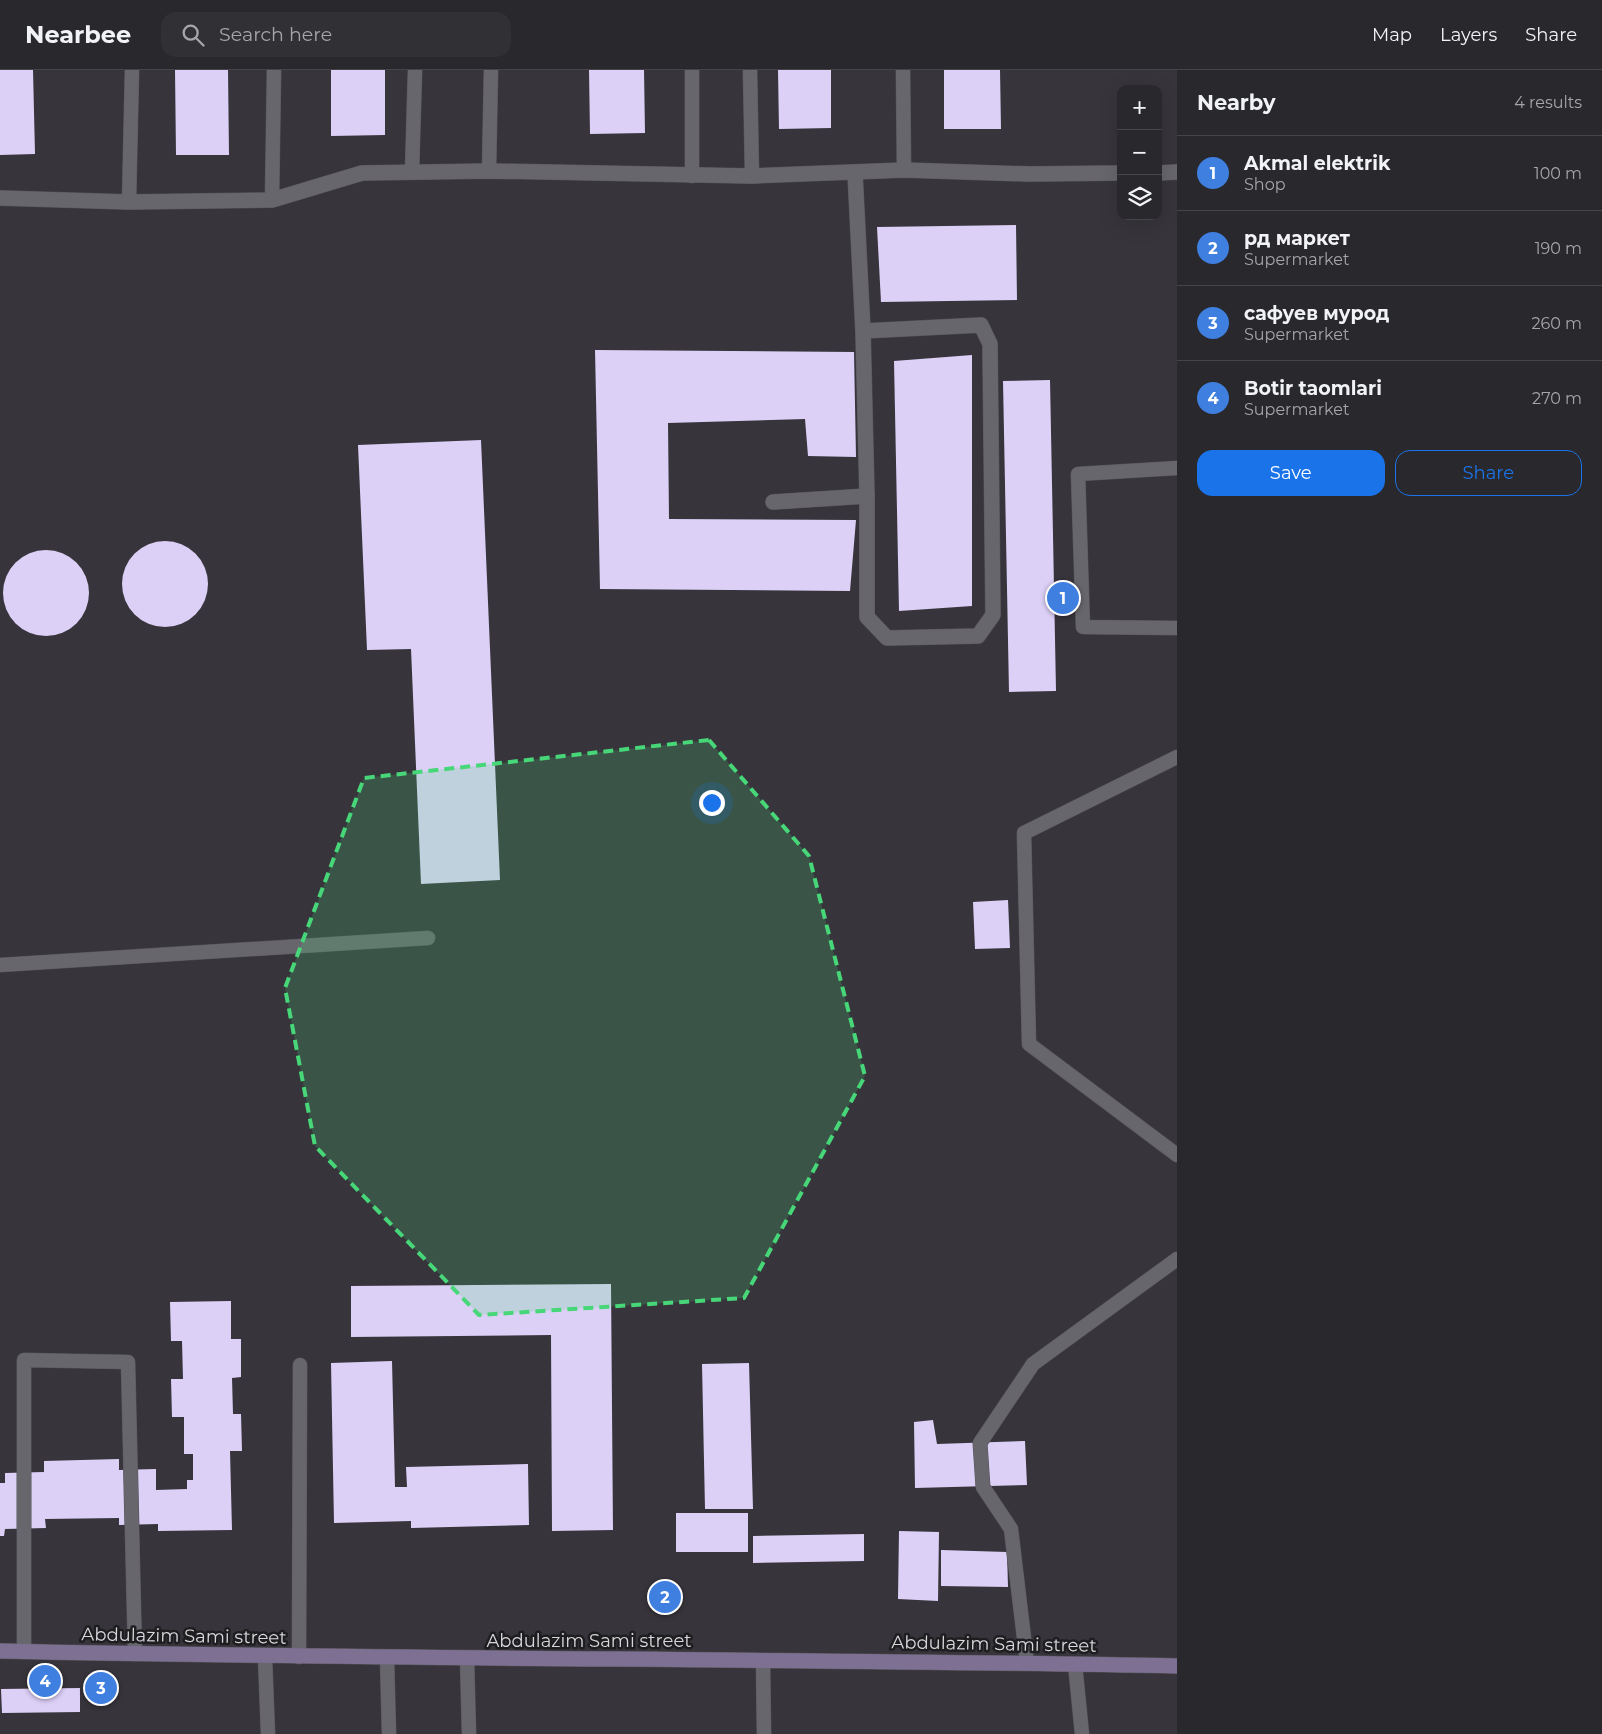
<!DOCTYPE html>
<html lang="en">
<head>
<meta charset="utf-8">
<style>
  :root { --surface:#29282c; --page:#313034; --text:#f1f3f6; --muted:#a5a6a9; --line:#454448; --accent:#1a73e8 }
  body { margin:0; font-family:Montserrat,sans-serif; background:var(--page); color:var(--text) }
  .controls { position:absolute; right:15px; top:15px; display:grid; overflow:hidden; border-radius:10px; box-shadow:0 5px 20px #0002 }
  .controls button { width:45px; height:45px; display:grid; place-items:center; padding:0; border:0; border-bottom:1px solid var(--line); background:var(--surface); color:var(--text); font:25px sans-serif }
  .you { position:absolute; left:711px; top:732px; width:18px; height:18px; margin:-12px; border:4px solid #fff; border-radius:50%; background:#1a73e8; box-shadow:0 0 0 8px #1a73e833 }
  .badge { display:grid; place-items:center; width:32px; height:32px; border-radius:50%; background:var(--accent); color:#fff; font-size:16px; font-weight:700 }
  .pin { position:absolute; translate:-50% -50%; border:2px solid #fff; box-shadow:0 1px 5px #0006 }
  .list { margin:0; padding:0; list-style:none }
  h2 { display:flex; justify-content:space-between; align-items:center; height:65px; margin:0; padding:0 20px; font-size:21px }
  h2 small { font-size:16px; font-weight:400; color:var(--muted) }
  .list li { display:grid; grid-template-columns:32px 1fr auto; gap:15px; align-items:center; box-sizing:border-box; height:75px; padding:0 20px; border-top:1px solid var(--line) }
  .list b { display:block; font-size:19px; white-space:nowrap }
  .list p { margin:0; font-size:16px; white-space:nowrap; color:var(--muted) }
  .list em { font-size:16px; font-style:normal; color:var(--muted) }
  .actions { display:flex; gap:10px; padding:15px 20px }
  .actions a { flex:1; padding:11px 0; border:1px solid var(--accent); border-radius:15px; text-align:center; font-size:18px; color:var(--accent) }
  .actions .main { background:var(--accent); color:#fff }
  .icon { flex:none; width:28px; height:28px; fill:none; stroke:currentColor; stroke-width:2; stroke-linecap:round; stroke-linejoin:round }
  .map { position:relative; flex:none; width:1177px; height:1664px; overflow:hidden }
  header { display:flex; align-items:center; gap:30px; box-sizing:border-box; height:70px; padding:0 25px; background:var(--surface); border-bottom:1px solid var(--line) }
  header strong { font-size:24px }
  nav { display:flex; gap:28px; margin-inline-start:auto; font-size:18px }
  .search { width:350px; height:45px; background:var(--page); display:flex; align-items:center; gap:12px; box-sizing:border-box; padding:0 18px; border-radius:15px; color:var(--muted); font-size:19px }
  main { display:flex }
  aside { flex:1; background:var(--surface) }
  .map>svg:first-child { display:block }
  .building { fill:#ddd0f7 }
  .lines { fill:none; stroke-linecap:round; stroke-linejoin:round }
  .lane-casing { stroke:#56545a; stroke-width:15 }
  .street-casing { stroke:#56545a; stroke-width:16 }
  .secondary-casing { stroke:#56545a; stroke-width:16 }
  .lane { stroke:#68666d; stroke-width:14 }
  .street { stroke:#68666d; stroke-width:15 }
  .secondary { stroke:#7e7093; stroke-width:15 }
  .marked { fill:#47d779; fill-opacity:0.2; stroke:#47d779; stroke-width:4; stroke-dasharray:10 6; stroke-linejoin:round }
  .labels { text-anchor:middle; stroke-width:5; stroke-linejoin:round; paint-order:stroke }
  .street-label { font-size:18px; fill:#d8d7db; stroke:#1e1d20 }
</style>
</head>
<body>
<header>
<strong>Nearbee</strong>
<div class="search"><svg class="icon" aria-label="search" viewBox="0 0 24 24"><circle cx="10" cy="10" r="6"/><path d="M15 15l6 6"/></svg>Search here</div>
<nav><a>Map</a><a>Layers</a><a>Share</a></nav>
</header>
<main>
<div class="map">
<svg width="1177" height="1664" viewBox="0 0 1177 1664">
  <rect width="100%" height="100%" fill="#37353b"/>
  <g class="building">
    <polygon points="0,0 33,0 35,84 0,85"/>
    <polygon points="175,0 228,0 229,85 176,85"/>
    <polygon points="331,0 385,0 385,65 331,66"/>
    <polygon points="589,0 644,0 645,63 590,64"/>
    <polygon points="778,0 831,0 831,58 779,59"/>
    <polygon points="944,0 1000,0 1001,59 944,59"/>
    <polygon points="1016,155 1017,230 881,232 877,157"/>
    <polygon points="595,280 854,282 856,387 808,386 805,349 668,353 669,449 856,450 850,521 600,519"/>
    <polygon points="972,285 972,536 899,541 894,291"/>
    <polygon points="1050,310 1056,621 1009,622 1003,311"/>
    <polygon points="481,370 500,810 421,814 411,579 367,580 358,375"/>
    <circle cx="165" cy="514" r="43"/>
    <circle cx="46" cy="523" r="43"/>
    <polygon points="1008,830 1010,878 975,879 973,832"/>
    <polygon points="611,1214 613,1460 552,1461 551,1265 351,1267 351,1216"/>
    <polygon points="231,1231 231,1269 241,1269 241,1307 232,1308 233,1344 241,1344 242,1381 230,1381 232,1460 158,1461 158,1454 119,1455 119,1448 45,1449 46,1458 5,1459 4,1466 0,1466 0,1413 5,1413 5,1403 44,1402 44,1391 119,1389 119,1400 156,1399 156,1420 187,1419 187,1410 193,1410 193,1384 184,1384 184,1347 172,1347 171,1309 183,1309 182,1271 171,1271 170,1232"/>
    <polygon points="392,1291 395,1417 407,1417 406,1397 528,1394 529,1455 411,1458 411,1451 334,1453 331,1293"/>
    <polygon points="749,1293 753,1439 705,1439 702,1294"/>
    <polygon points="933,1350 937,1374 1025,1371 1027,1415 915,1418 914,1352"/>
    <rect x="676" y="1443" width="72" height="39"/>
    <polygon points="899,1461 939,1462 938,1531 898,1529"/>
    <polygon points="864,1464 864,1491 753,1493 753,1466"/>
    <polygon points="941,1480 1007,1482 1008,1517 941,1516"/>
    <polygon points="80,1618 80,1642 2,1643 1,1619"/>
  </g>
  <g class="lines">
    <g class="lane-casing">
      <g id="lane">
        <polyline points="692,0 692,106"/>
        <polyline points="750,0 752,106"/>
        <polyline points="903,0 904,100"/>
        <polyline points="489,101 491,0"/>
        <polyline points="412,102 415,0"/>
        <polyline points="272,130 274,0"/>
        <polyline points="129,132 132,0"/>
        <polyline points="1177,398 1078,404 1083,557 1177,558"/>
        <polyline points="1177,687 1024,763 1029,974 1177,1085"/>
        <polyline points="0,895 428,868"/>
        <polyline points="24,1582 24,1290 128,1292 135,1584"/>
        <polyline points="265,1587 268,1664"/>
        <polyline points="299,1587 300,1295"/>
        <polyline points="387,1588 389,1664"/>
        <polyline points="467,1588 469,1664"/>
        <polyline points="763,1591 764,1664"/>
        <polyline points="1027,1593 1011,1459 983,1417 980,1373 1033,1294 1177,1189"/>
        <polyline points="1075,1594 1082,1664"/>
      </g>
    </g>
    <g class="street-casing">
      <g id="street">
        <polyline points="1158,103 1177,102"/>
        <polyline points="0,128 129,132 272,130 362,103 489,101 752,106 904,100 1029,104 1121,103"/>
        <polyline points="863,261 981,255 990,274 993,545 978,566 887,568 867,547 867,426"/>
        <polyline points="773,432 867,426 863,261 855,103"/>
      </g>
    </g>
    <g class="secondary-casing">
      <path id="secondary" d="M0 1581C392 1590 785 1588 1177 1596"/>
    </g>
    <use href="#lane" class="lane"/>
    <use href="#street" class="street"/>
    <use href="#secondary" class="secondary"/>
  </g>
  <path class="marked" d="M709 670 809 786 865 1006 744 1228 479 1245 315 1076 285 918 364 708Z"/>
  <g class="labels">
    <g class="street-label">
      <text transform="translate(184 1566) rotate(1)" y="6">Abdulazim Sami street</text>
      <text x="589" y="1577">Abdulazim Sami street</text>
      <text transform="translate(994 1574) rotate(1)" y="6">Abdulazim Sami street</text>
    </g>
  </g>
</svg>
<div class="controls">
<button>+</button>
<button>−</button>
<button><svg class="icon" aria-label="layers" viewBox="0 0 24 24"><path d="M12 4l9 5-9 5-9-5zM3 14l9 5 9-5"/></svg></button>
</div>
<div class="you"></div>
<div class="pin badge" style="left:1063px;top:528px;background:#3f7fe0">1</div>
<div class="pin badge" style="left:665px;top:1527px;background:#3f7fe0">2</div>
<div class="pin badge" style="left:101px;top:1618px;background:#3f7fe0">3</div>
<div class="pin badge" style="left:45px;top:1611px;background:#3f7fe0">4</div>
</div>
<aside>
<h2>Nearby<small>4 results</small></h2>
<ul class="list">
<li><span class="badge" style="background:#3f7fe0">1</span><div><b>Akmal elektrik</b><p>Shop</p></div><em>100 m</em></li>
<li><span class="badge" style="background:#3f7fe0">2</span><div><b>рд маркет</b><p>Supermarket</p></div><em>190 m</em></li>
<li><span class="badge" style="background:#3f7fe0">3</span><div><b>сафуев мурод</b><p>Supermarket</p></div><em>260 m</em></li>
<li><span class="badge" style="background:#3f7fe0">4</span><div><b>Botir taomlari</b><p>Supermarket</p></div><em>270 m</em></li>
</ul>
<div class="actions"><a class="main">Save</a><a>Share</a></div>
</aside>
</main>
</body>
</html>
